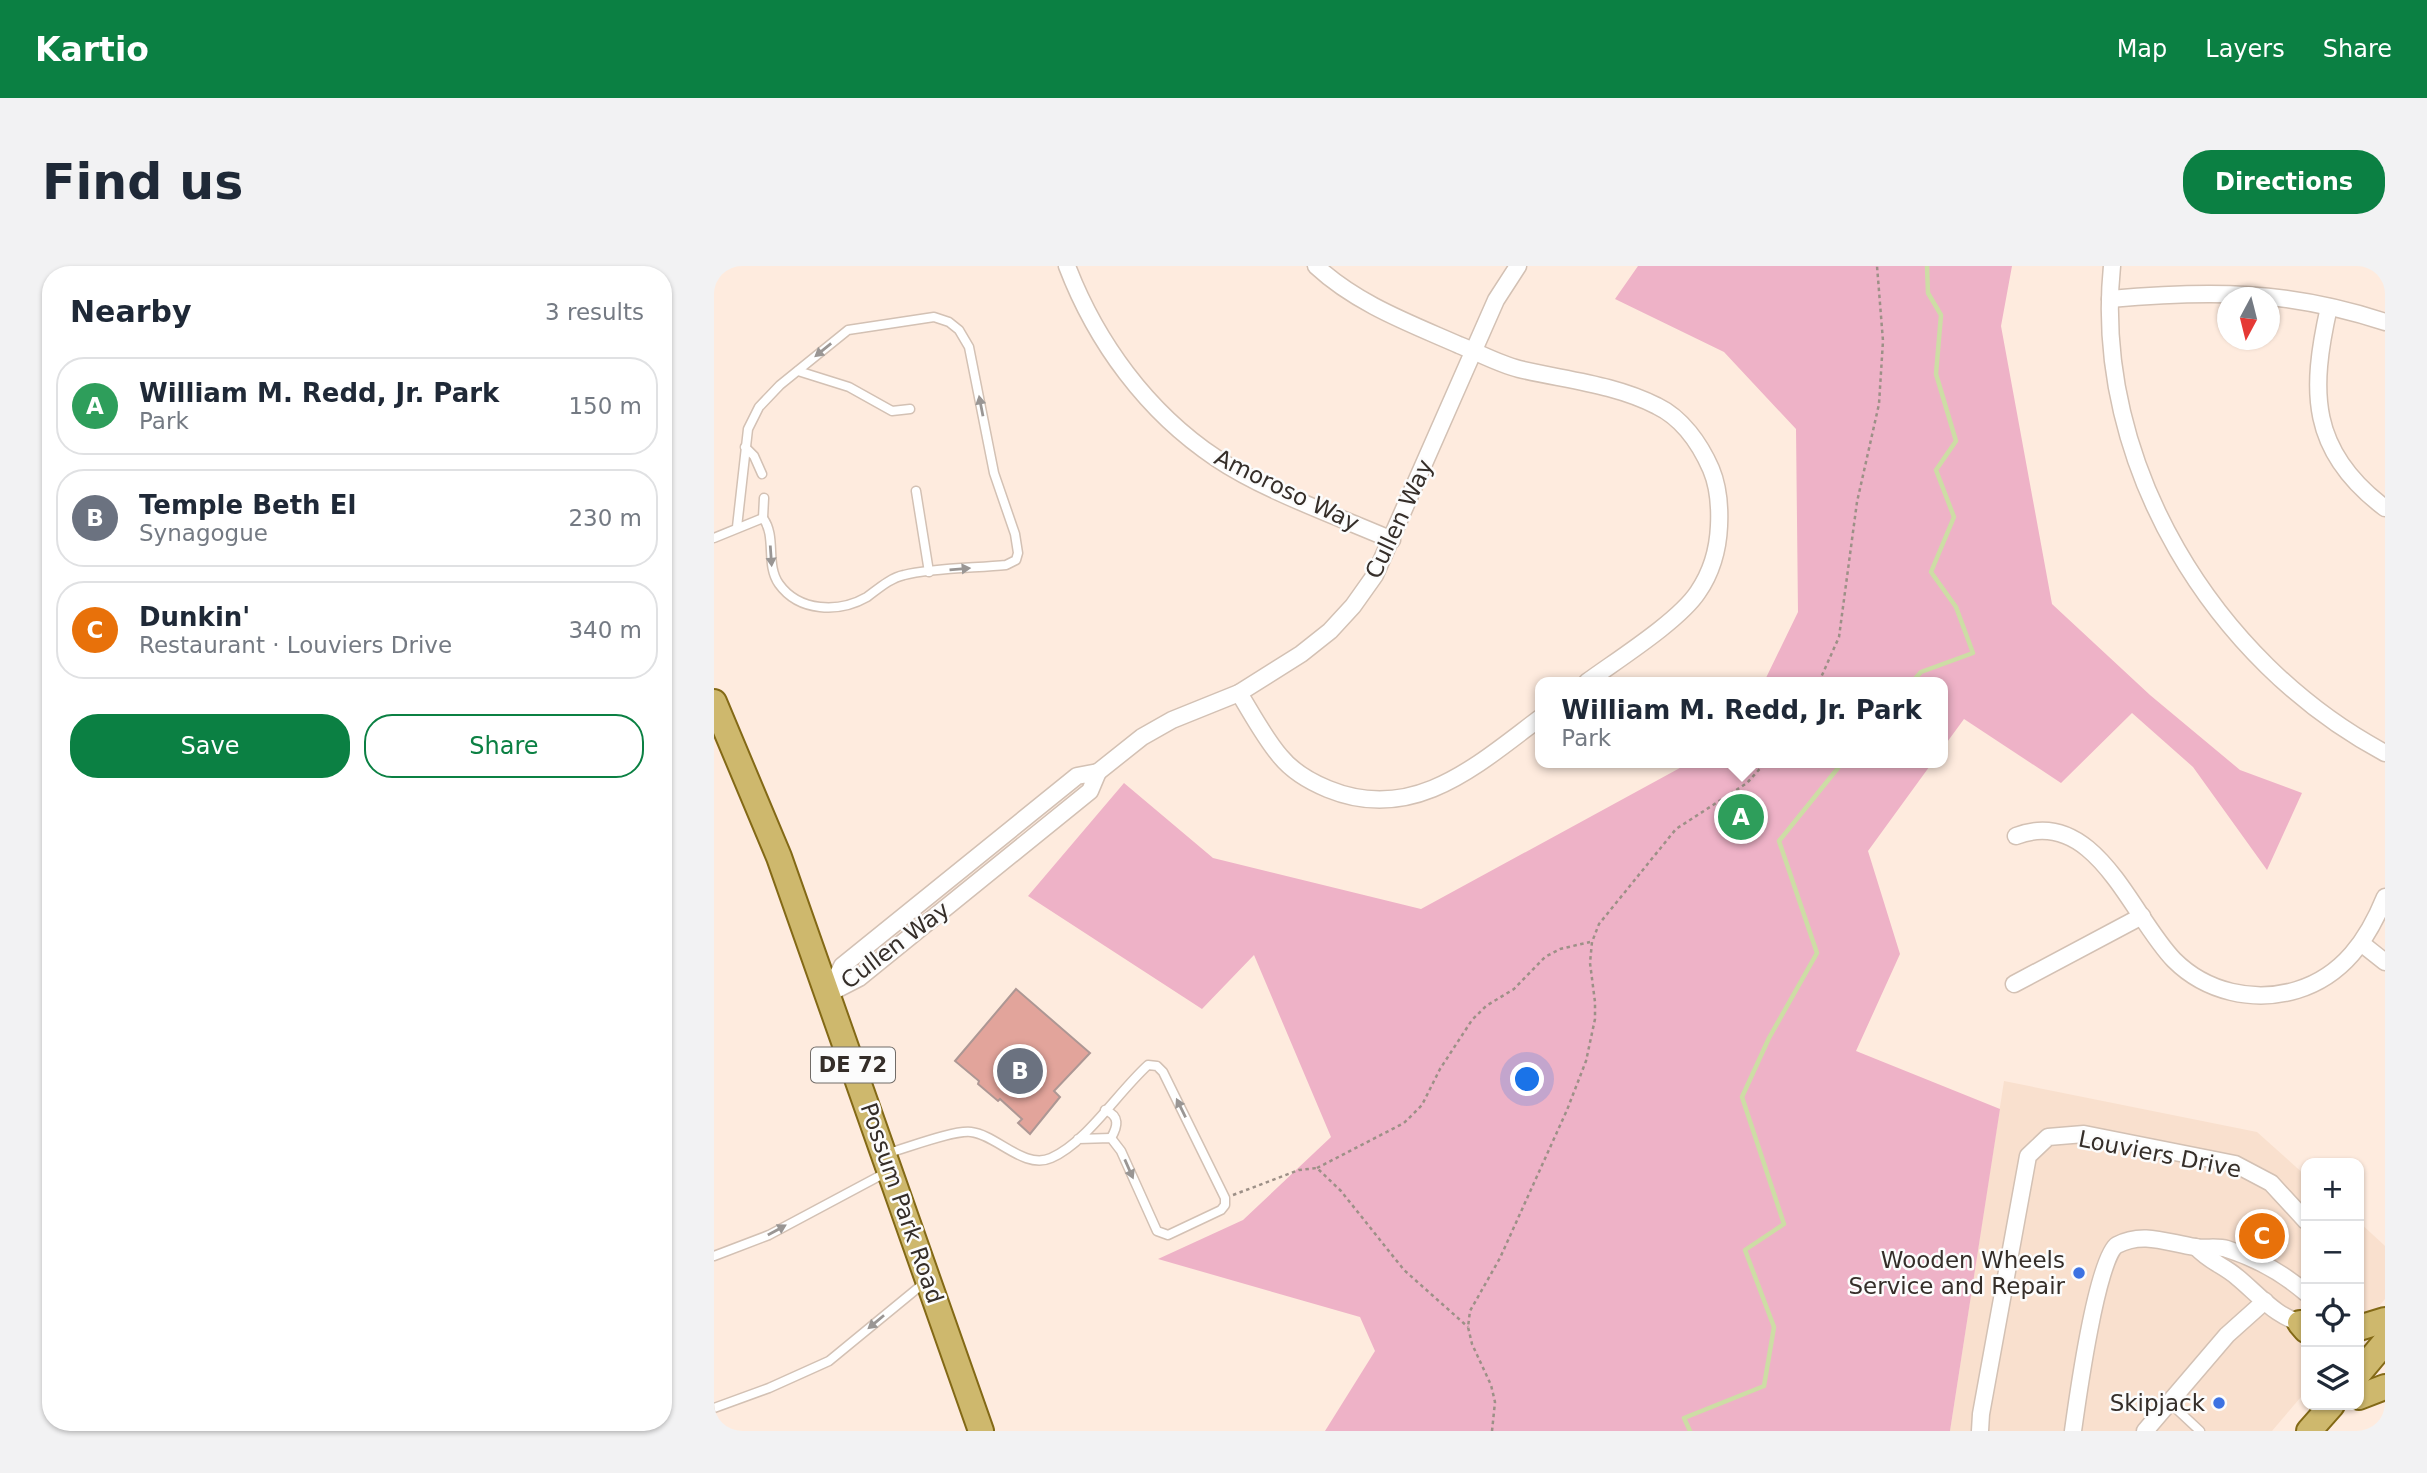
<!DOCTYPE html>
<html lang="en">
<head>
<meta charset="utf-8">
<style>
  :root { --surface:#fff; --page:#f2f2f3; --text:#1f2937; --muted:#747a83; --line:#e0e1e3; --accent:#0b8043 }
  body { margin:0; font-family:"DejaVu Sans",sans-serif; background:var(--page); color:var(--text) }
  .controls { position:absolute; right:21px; bottom:21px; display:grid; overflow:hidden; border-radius:14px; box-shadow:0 2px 5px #0004 }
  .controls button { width:63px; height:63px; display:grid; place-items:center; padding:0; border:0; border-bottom:2px solid var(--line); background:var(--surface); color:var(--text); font:35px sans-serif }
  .compass { position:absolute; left:1503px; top:21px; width:63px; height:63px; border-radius:50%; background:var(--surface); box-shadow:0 2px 5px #0004; rotate:187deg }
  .you { position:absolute; left:814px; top:814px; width:24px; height:24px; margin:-18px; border:5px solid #fff; border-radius:50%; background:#1a73e8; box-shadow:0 0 0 10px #1a73e833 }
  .badge { display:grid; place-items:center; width:46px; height:46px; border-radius:50%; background:var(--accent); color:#fff; font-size:23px; font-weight:700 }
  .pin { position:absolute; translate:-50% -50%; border:4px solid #fff; box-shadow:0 2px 7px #0006 }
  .popup { position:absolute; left:821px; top:411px; width:413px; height:91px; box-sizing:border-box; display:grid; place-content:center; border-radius:14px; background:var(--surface); filter:drop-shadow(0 2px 5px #0005); font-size:23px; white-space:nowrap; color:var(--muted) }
  .popup b { font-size:26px; color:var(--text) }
  .popup::after { content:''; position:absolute; left:50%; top:100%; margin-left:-14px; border:14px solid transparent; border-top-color:var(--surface) }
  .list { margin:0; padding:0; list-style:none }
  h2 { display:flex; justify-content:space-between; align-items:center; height:91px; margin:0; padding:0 28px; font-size:30px }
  h2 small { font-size:23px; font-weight:400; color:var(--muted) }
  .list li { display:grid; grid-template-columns:46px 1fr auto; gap:21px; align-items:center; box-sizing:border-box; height:98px; margin:0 14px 14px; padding:0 14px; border:2px solid var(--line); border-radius:28px }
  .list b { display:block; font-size:26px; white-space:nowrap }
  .list p { margin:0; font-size:23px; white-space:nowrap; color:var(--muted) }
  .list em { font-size:23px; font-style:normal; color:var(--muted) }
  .actions { display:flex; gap:14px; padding:21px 28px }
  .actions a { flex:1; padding:16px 0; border:2px solid var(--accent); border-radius:28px; text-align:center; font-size:24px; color:var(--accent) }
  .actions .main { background:var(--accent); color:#fff }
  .icon { flex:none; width:38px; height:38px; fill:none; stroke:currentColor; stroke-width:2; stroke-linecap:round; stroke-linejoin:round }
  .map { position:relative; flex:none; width:1671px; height:1165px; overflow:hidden; border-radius:28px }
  header { display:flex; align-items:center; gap:42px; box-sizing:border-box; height:98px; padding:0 35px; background:var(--accent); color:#fff }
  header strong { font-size:33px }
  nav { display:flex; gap:38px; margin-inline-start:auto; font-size:24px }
  .intro { display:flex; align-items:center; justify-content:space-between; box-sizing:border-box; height:168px; padding:0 42px }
  h1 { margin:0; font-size:49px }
  .button { padding:18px 32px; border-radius:28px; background:var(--accent); color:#fff; font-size:24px; font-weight:700 }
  main { display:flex; gap:42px; padding:0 42px }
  aside { flex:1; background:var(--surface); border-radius:28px; box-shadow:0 2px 5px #0004 }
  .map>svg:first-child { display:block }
  .built { fill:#f9e0ce }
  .green { fill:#eeb2c7 }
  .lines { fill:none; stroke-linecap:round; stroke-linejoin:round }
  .stream { stroke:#cddda5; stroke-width:4.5 }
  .building { fill:#e2a49b; stroke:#ad9794; stroke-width:2 }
  .lane-casing { stroke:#d3c1b4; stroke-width:11 }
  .street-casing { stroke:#d3c1b4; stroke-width:19 }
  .primary-casing { stroke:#836916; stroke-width:28 }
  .path { stroke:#9d9087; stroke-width:2.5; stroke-dasharray:3.5 3.5; stroke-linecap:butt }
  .lane { stroke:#fff; stroke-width:8 }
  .street { stroke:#fff; stroke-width:16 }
  .primary { stroke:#ceb86d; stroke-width:24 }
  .oneway { fill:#9a9694 }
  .poi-dot { fill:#3d72e2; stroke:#fcfcfc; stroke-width:2.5 }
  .labels { text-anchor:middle; stroke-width:5; stroke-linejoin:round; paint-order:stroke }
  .shield { fill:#fcfcfc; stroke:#716c68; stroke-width:2 }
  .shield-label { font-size:21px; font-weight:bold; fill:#352e29 }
  .street-label { font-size:23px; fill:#352e29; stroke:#fcfcfc }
  .poi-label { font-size:23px; fill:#352e29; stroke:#fcfcfc; text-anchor:end }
</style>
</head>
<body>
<header>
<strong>Kartio</strong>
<nav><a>Map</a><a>Layers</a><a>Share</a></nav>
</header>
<div class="intro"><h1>Find us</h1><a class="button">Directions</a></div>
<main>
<aside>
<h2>Nearby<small>3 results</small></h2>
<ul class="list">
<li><span class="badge" style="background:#2e9e5b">A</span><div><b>William M. Redd, Jr. Park</b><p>Park</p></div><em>150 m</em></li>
<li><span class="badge" style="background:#6b7280">B</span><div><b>Temple Beth El</b><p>Synagogue</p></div><em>230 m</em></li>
<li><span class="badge" style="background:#e8710a">C</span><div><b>Dunkin'</b><p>Restaurant · Louviers Drive</p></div><em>340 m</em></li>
</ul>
<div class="actions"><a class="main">Save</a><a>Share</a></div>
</aside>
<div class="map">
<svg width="1671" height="1165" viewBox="0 0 1671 1165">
  <rect width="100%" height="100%" fill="#feebde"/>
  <g class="built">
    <polygon points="1290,815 1543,866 1592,910 1592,1125 1558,1165 1236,1165"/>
    <polygon points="1645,956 1671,980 1671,1033 1645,1064"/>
  </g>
  <g class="green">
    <polygon points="924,0 1298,0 1287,60 1338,338 1436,429 1526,504 1588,527 1553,604 1479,501 1418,447 1347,517 1250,453 1228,483 1228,416 1050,416 1084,346 1082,163 1010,86 901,33"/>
    <polygon points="975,497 1218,497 1154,585 1186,688 1142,785 1286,843 1236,1165 611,1165 661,1085 646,1051 444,993 529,954 617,871 540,689 488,743 314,630 410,517 499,592 707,643"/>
  </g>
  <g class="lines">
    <g class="stream">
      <polyline points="1198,416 1207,406 1259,387 1242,341 1217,306 1240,251 1222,204 1242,175 1222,108 1227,49 1214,27 1213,0"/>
      <polyline points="976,1165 970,1152 1050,1120 1060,1061 1031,984 1070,958 1028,831 1055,772 1103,687 1065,575 1128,497"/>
    </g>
  </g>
  <polygon class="building" points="302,723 376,787 340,825 346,831 316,868 304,857 308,853 286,833 284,835 264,818 265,815 241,795"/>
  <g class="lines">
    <g class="lane-casing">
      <g id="lane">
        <polyline points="84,105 135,121 178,145 196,143"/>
        <polyline points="31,181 40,190 48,208"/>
        <polyline points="202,225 215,306"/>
        <polyline points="49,252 50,232"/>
        <path d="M0 272 49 252C63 271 51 298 65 318 85 346 125 347 153 331 164 323 176 312 190 309 218 302 262 302 292 299L302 294 304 287 301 268 280 207 255 81 245 64 235 56 220 51 134 64 66 119 45 141 34 163 23 261"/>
        <path d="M391 844C406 850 404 860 397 872"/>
        <path d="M174 887C193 882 239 864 257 866 283 869 310 904 337 892 372 877 404 826 434 799L443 800 449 806 511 932V939L507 944 454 969 443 965 407 885 397 872 364 873"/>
        <polyline points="0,990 55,969 173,906"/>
        <polyline points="1455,1136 1486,1165"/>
        <polyline points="0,1142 55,1122 115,1095 210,1017"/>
      </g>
    </g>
    <g class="street-casing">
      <g id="street">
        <path d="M353 0C382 76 433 146 502 192 551 225 623 250 678 274"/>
        <path d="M602 0C643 38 695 57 745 79 765 87 785 98 805 103 851 114 900 118 943 140 968 152 986 178 997 203 1005 222 1006 240 1005 260 1004 283 997 307 984 326 965 355 903 394 873 416"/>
        <path d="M1398 0C1378 197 1500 396 1671 487"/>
        <path d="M1396 33C1496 24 1574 24 1671 56"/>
        <path d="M1615 41C1596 125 1595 185 1671 242"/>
        <path d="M525 427C538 448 550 471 566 490 578 505 597 516 614 523 699 558 762 500 826 452"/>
        <polygon points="384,506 376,525 145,712 114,728 128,700 363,510"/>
        <polyline points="384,506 428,471 458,454 525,427 587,388 616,365 639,340 661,309 782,34 804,0"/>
        <path d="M1302 570C1381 539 1417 650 1460 694 1492 726 1540 737 1583 724 1629 710 1654 673 1671 631"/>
        <polyline points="1647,677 1671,696"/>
        <polyline points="1300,718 1428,650"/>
        <path d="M1482 981C1496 996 1509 999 1523 1011 1543 1027 1565 1055 1592 1057"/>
        <polyline points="1266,1165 1267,1148 1314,890 1334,871 1370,868 1521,898 1557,917 1592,955"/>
        <path d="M1359 1165C1363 1136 1383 990 1403 979 1429 965 1454 977 1481 981 1491 983 1503 980 1513 983 1541 992 1570 1008 1592 1027"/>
        <polyline points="1431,1165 1513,1069 1551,1035"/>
      </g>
    </g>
    <g class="primary-casing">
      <g id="primary">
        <polyline points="0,436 65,591 267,1165"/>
        <polyline points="1586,1057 1592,1064"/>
        <polyline points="1645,1062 1671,1054"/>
        <polyline points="1645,1107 1671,1076"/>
        <polyline points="1645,1131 1671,1121"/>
        <polyline points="1595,1165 1618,1139"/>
      </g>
    </g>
    <g class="path">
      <polyline points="1105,416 1125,371 1143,236 1165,138 1169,75 1163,0"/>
      <polyline points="603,902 690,857 708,839 726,803 758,754 772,740 800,723 831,691 846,683 876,676"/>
      <polyline points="519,929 585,904 603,902 627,925 690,1004 754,1061"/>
      <polyline points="778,1165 781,1136 777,1119 758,1078 754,1061 756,1045 786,992 853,844 872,795 881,753 881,736 876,697 878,676 885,658 962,563 1033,517 1051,497"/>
    </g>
    <use href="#lane" class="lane"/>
    <use href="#street" class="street"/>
    <use href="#primary" class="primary"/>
  </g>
  <defs><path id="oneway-solid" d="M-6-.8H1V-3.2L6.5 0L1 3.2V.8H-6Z" transform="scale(1.75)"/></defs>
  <g class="oneway">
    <use href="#oneway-solid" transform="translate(109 84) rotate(141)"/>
    <use href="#oneway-solid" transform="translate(267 140) rotate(-101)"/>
    <use href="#oneway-solid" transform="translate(57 290) rotate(86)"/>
    <use href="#oneway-solid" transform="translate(246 303) rotate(-5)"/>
    <use href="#oneway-solid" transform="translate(467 842) rotate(-116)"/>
    <use href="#oneway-solid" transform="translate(415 903) rotate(66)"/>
    <use href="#oneway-solid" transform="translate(63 964) rotate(-29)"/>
    <use href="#oneway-solid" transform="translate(162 1056) rotate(140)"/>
  </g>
  <g class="poi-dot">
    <circle cx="1365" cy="1007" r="7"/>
    <circle cx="1505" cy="1137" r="7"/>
  </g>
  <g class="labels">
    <rect class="shield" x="97" y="781.5" width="84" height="35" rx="5"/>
    <g class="shield-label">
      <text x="139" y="806">DE 72</text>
    </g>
    <g class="street-label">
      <text transform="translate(573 224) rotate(26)" y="8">Amoroso Way</text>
      <text transform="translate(685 253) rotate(-65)" y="8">Cullen Way</text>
      <text transform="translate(181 679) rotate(-37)" y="8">Cullen Way</text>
      <text transform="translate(1446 888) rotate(11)" y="8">Louviers Drive</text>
      <text transform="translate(188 937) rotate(71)" y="8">Possum Park Road</text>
    </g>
    <g class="poi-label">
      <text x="1351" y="1002">Wooden Wheels<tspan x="1351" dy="26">Service and Repair</tspan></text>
      <text x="1491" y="1145">Skipjack</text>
    </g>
  </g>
</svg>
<div class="controls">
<button>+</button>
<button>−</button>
<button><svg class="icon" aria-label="locate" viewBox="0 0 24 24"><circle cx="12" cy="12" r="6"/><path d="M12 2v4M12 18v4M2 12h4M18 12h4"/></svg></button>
<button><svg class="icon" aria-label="layers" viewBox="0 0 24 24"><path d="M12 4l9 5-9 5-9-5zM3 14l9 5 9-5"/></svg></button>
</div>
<svg class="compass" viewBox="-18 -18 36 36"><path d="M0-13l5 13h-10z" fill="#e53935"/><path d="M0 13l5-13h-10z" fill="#747a83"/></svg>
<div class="you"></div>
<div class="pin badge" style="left:1027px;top:551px;background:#2e9e5b">A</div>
<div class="popup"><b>William M. Redd, Jr. Park</b>Park</div>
<div class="pin badge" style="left:306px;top:805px;background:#6b7280">B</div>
<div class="pin badge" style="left:1548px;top:970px;background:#e8710a">C</div>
</div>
</main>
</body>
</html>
